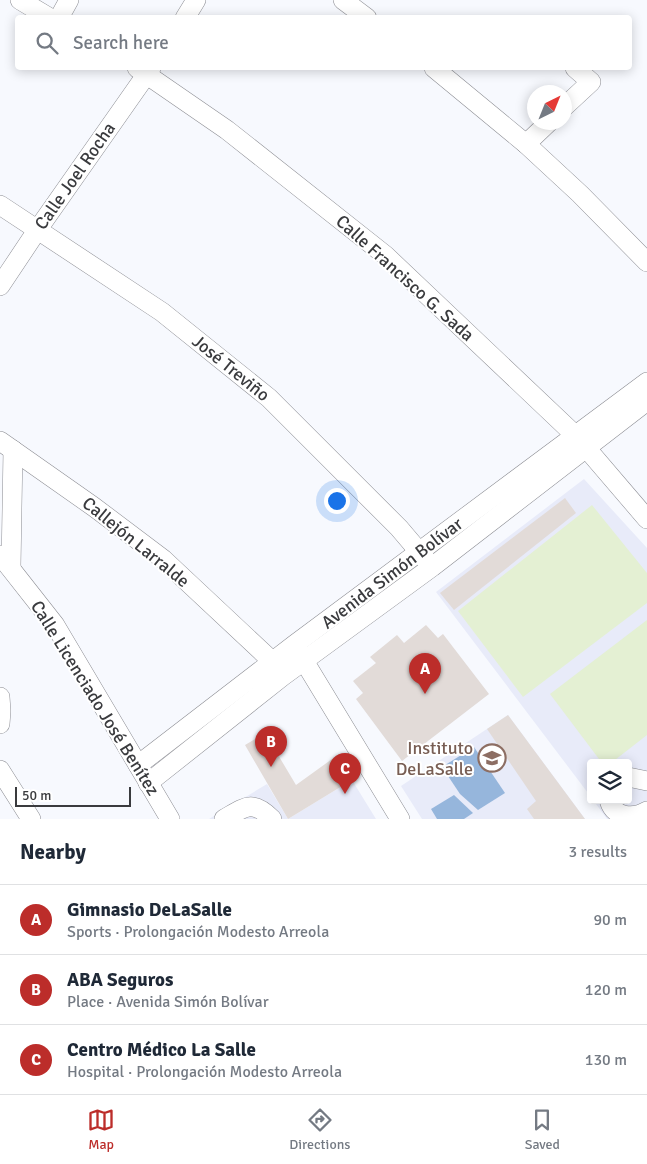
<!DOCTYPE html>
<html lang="en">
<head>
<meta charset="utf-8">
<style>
  :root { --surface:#fff; --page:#f2f2f3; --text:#1f2937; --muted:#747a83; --line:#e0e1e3; --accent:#bc2d2a }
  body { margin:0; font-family:Signika,sans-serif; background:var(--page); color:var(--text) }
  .controls { position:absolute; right:15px; bottom:15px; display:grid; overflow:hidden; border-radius:5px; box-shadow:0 2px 12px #0003 }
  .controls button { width:45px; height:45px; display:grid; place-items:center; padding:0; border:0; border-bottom:1px solid var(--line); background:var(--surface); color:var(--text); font:25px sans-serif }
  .compass { position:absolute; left:527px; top:85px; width:45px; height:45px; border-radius:50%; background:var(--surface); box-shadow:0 2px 12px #0003; rotate:43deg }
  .scale { position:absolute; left:15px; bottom:12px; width:116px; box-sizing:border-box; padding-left:5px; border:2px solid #3a3b3e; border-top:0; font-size:14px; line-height:18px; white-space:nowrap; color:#3a3b3e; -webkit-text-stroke:4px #fff; paint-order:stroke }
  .you { position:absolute; left:336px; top:500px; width:18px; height:18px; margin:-12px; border:4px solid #fff; border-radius:50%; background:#1a73e8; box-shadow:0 0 0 8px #1a73e833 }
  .badge { display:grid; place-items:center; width:32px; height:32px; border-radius:50%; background:var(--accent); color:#fff; font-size:16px; font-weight:700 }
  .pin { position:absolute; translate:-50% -41px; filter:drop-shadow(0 1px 2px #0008) }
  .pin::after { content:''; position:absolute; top:26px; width:18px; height:15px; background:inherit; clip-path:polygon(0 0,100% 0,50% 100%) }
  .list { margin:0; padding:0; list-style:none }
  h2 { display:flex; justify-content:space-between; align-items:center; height:65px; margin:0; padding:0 20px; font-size:21px }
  h2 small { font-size:16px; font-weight:400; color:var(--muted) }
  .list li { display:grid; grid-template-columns:32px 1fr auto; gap:15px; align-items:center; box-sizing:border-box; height:70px; padding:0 20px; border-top:1px solid var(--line) }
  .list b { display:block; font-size:19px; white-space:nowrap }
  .list p { margin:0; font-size:16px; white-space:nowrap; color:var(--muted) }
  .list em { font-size:16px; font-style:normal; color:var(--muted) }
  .icon { flex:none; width:28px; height:28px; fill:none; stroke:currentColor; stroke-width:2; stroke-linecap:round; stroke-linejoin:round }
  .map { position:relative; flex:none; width:647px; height:819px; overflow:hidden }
  .search { position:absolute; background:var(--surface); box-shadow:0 2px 12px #0003; left:15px; right:15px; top:15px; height:55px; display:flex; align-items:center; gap:12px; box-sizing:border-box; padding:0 18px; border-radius:5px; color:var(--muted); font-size:19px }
  .sheet { height:275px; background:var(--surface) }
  nav { display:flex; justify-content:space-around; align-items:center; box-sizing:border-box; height:70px; border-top:1px solid var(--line); background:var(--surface); font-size:14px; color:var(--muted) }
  nav a { display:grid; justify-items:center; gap:2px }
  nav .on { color:var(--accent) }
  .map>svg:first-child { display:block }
  .built { fill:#e8ebf9 }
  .green { fill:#e4f0d3 }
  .water { fill:#96b6dc }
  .building { fill:#e2dbd8 }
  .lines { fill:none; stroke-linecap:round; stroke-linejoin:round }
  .minor-casing { stroke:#8c8d93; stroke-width:20 }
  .minor { stroke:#fff; stroke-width:19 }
  .labels { text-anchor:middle; stroke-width:4; stroke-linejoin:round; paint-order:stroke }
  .street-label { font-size:18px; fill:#3a3b3e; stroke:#fff }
  .education-label { font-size:18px; fill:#785e54; stroke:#fff; text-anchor:end }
</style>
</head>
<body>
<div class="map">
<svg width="647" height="819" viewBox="0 0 647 819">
  <rect width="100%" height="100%" fill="#f7f9fe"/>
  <g class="built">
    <polygon points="584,479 647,548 647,819 607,819 593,800 628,800 628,763 591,763 591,797 436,592"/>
    <polygon points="508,715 585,819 422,819 401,786"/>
    <polygon points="352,780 376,819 209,819 267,784 288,819"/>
  </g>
  <g class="green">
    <polygon points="592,505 647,573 647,603 523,697 458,611"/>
    <polygon points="647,620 647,735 611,763 602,763 550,694"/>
  </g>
  <g class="water">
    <polygon points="474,747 505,793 478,810 460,794 442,767"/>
    <polygon points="454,795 473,813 464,819 437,819 431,809"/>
  </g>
  <g class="building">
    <polygon points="565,498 576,513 454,610 440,593"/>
    <polygon points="426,625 438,638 443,634 489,694 402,761 356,699 363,693 353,681 376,663 370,657 397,635 404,643"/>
    <polygon points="508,715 585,819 534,819 527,809 536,801 487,729"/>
    <polygon points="265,733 296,785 339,754 352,780 288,819 245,745"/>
  </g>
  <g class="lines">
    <g class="minor-casing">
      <g id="minor">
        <polyline points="20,0 50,18"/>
        <polyline points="343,0 367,18"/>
        <polyline points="59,18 69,0"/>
        <polyline points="185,18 196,0"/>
        <polyline points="137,68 227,130 385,255 576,436 647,519"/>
        <polyline points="434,68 526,144 580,194 647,262"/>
        <polyline points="564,107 591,82 575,68"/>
        <polyline points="526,144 549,122"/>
        <polyline points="0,205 162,312 269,398 399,528 427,561"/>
        <polyline points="0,286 38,229 151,68"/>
        <polyline points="0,441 94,507 163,559 273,662 279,671"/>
        <polyline points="0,555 55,625 170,819"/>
        <polyline points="11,567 13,450"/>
        <polyline points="298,651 400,819"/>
        <polyline points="0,697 1,711 0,724"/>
        <polyline points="138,765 294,645 647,382"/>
        <polyline points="0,770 31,819"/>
        <polyline points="628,777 647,781"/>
        <polyline points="148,783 283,676 432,567 647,401"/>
        <path d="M609 800C614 818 633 819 647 811"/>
        <path d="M224 819C245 807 252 799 272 819"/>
      </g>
    </g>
    <use href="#minor" class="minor"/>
  </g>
  <defs>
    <g id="university-ring" transform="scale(1.4375)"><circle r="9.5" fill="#fff" stroke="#8d6e63" stroke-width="1.5"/><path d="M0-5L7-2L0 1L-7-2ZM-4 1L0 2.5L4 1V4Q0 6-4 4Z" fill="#8d6e63"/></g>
  </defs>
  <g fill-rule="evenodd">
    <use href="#university-ring" x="492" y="758"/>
  </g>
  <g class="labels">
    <g class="street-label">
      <text transform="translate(75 176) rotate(-55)" y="6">Calle Joel Rocha</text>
      <text transform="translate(405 278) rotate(42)" y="6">Calle Francisco G. Sada</text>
      <text transform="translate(231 368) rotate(39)" y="6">José Treviño</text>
      <text transform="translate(136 542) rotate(39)" y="6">Callejón Larralde</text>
      <text transform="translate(392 573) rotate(-37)" y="6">Avenida Simón Bolívar</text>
      <text transform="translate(95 698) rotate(58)" y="6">Calle Licenciado José Benítez</text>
    </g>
    <g class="education-label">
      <text x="473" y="754">Instituto<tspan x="473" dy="21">DeLaSalle</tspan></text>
    </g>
  </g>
</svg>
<div class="controls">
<button><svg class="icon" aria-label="layers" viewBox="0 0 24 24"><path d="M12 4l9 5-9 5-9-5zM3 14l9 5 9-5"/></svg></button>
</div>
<svg class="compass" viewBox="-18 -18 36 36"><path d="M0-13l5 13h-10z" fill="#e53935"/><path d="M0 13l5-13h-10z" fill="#747a83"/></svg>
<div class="scale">50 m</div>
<div class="you"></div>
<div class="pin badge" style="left:425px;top:694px">A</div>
<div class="pin badge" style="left:271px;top:767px">B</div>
<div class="pin badge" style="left:345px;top:794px">C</div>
<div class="search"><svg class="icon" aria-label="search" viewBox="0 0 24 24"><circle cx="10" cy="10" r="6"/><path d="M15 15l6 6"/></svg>Search here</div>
</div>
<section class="sheet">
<h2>Nearby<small>3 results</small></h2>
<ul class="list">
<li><span class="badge">A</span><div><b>Gimnasio DeLaSalle</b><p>Sports · Prolongación Modesto Arreola</p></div><em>90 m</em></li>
<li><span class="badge">B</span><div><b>ABA Seguros</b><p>Place · Avenida Simón Bolívar</p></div><em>120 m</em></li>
<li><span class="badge">C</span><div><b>Centro Médico La Salle</b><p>Hospital · Prolongación Modesto Arreola</p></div><em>130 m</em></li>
</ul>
</section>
<nav>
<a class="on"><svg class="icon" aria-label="map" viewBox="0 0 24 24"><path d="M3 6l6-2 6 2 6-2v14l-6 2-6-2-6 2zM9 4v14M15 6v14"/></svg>Map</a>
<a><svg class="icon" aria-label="directions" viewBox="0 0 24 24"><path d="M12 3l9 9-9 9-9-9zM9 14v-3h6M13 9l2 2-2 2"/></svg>Directions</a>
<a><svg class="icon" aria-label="saved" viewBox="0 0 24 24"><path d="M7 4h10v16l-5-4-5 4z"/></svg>Saved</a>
</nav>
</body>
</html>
